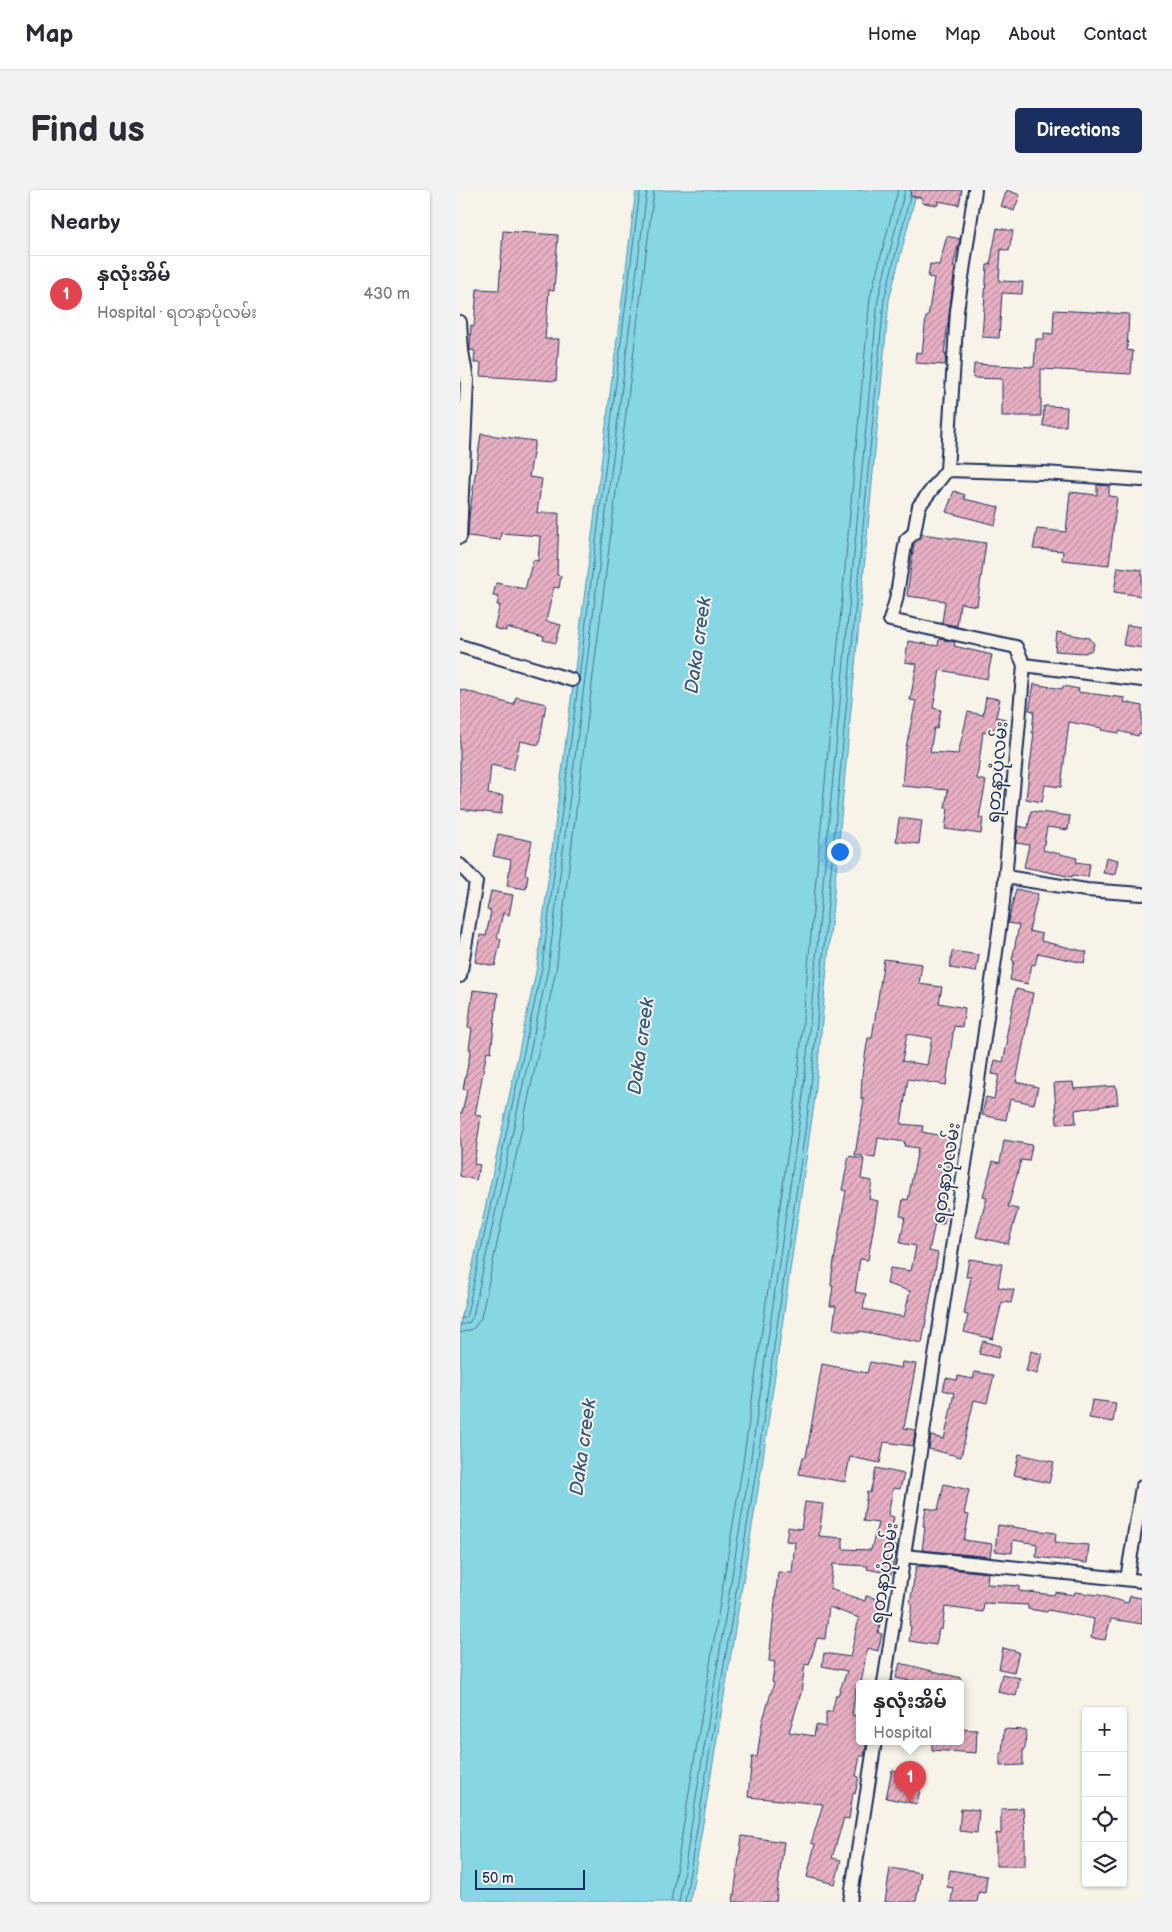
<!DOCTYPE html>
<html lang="en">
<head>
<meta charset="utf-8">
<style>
  :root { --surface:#fff; --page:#f2f2f3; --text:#2b2b33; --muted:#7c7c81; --line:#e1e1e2; --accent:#1b2f5e }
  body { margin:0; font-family:"Balsamiq Sans","Noto Sans Myanmar",sans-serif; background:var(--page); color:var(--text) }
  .controls { position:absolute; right:15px; bottom:15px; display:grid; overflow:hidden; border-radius:5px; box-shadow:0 1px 4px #0004 }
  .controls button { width:45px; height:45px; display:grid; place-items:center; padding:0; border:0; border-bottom:1px solid var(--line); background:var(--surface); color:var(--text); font:25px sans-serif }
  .scale { position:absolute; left:15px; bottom:12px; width:110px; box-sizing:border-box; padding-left:5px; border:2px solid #1b2f5e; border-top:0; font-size:14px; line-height:18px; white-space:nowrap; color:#1b2f5e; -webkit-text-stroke:4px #f7f3e8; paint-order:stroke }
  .you { position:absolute; left:379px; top:661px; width:18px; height:18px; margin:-12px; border:4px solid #fff; border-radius:50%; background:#1a73e8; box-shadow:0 0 0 8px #1a73e833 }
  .badge { display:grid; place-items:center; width:32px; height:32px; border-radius:50%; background:var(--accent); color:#fff; font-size:16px; font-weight:700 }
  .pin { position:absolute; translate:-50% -41px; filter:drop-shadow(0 1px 2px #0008) }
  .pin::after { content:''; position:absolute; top:26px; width:18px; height:15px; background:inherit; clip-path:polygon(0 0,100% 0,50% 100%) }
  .popup { position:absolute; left:396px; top:1490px; width:108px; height:65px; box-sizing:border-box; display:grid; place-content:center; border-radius:5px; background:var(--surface); filter:drop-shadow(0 1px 4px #0005); font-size:16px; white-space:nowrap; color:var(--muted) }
  .popup b { font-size:19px; color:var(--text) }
  .popup::after { content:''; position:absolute; left:50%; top:100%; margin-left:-10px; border:10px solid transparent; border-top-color:var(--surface) }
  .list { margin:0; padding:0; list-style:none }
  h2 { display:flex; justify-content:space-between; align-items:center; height:65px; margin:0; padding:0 20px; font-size:21px }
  h2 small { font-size:16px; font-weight:400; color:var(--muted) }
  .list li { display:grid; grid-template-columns:32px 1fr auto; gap:15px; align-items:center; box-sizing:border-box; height:70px; padding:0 20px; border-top:1px solid var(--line) }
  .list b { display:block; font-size:19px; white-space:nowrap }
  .list p { margin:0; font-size:16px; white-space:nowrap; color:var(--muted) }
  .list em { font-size:16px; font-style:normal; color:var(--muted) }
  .icon { flex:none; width:28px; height:28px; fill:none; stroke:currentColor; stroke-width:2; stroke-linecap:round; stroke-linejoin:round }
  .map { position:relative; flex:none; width:682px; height:1712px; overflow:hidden; border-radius:5px }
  header { display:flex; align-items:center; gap:30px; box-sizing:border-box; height:70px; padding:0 25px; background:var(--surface); border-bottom:1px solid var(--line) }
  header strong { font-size:24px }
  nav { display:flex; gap:28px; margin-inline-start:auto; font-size:18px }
  .intro { display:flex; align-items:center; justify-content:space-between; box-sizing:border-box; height:120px; padding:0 30px }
  h1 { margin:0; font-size:35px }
  .button { padding:12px 22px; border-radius:5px; background:var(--accent); color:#fff; font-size:18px; font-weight:700 }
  main { display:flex; gap:30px; padding:0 30px }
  aside { flex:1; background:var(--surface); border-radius:5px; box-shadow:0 1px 4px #0004 }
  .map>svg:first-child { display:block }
  .water { fill:#87d6e4; stroke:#5c93ae }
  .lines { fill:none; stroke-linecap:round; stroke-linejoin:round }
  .shore { stroke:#467294; stroke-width:1 }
  .building { fill:url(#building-hatch); stroke:#1b2f5e; fill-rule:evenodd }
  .minor-casing { stroke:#1b2f5e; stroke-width:16 }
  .minor { stroke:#f7f3e8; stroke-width:12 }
  .labels { text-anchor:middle; stroke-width:4; stroke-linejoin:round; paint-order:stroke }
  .street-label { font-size:18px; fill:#1b2f5e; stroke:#f7f3e8 }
  .water-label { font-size:19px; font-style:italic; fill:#365980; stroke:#f7f3e8 }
</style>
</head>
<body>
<header>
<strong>Map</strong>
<nav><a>Home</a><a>Map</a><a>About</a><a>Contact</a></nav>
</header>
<div class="intro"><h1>Find us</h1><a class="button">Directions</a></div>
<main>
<aside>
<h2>Nearby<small></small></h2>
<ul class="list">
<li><span class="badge" style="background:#e0444e">1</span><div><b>နှလုံးအိမ်</b><p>Hospital · ရတနာပုံလမ်း</p></div><em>430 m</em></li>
</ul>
</aside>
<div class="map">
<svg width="682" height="1712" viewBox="0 0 682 1712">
  <defs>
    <pattern id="building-hatch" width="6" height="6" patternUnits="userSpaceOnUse" patternTransform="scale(1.25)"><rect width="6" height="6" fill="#e9b0c3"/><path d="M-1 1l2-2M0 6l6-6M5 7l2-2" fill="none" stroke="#bc90a2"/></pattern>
  </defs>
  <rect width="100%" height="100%" fill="#f7f3e8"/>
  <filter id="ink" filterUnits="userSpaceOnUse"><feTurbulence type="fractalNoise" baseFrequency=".02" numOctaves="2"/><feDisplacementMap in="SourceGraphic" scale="10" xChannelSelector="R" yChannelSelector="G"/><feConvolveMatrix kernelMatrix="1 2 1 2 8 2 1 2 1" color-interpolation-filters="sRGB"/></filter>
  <g filter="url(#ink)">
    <polygon class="water" points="176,0 457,0 429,110 355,907 301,1282 230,1712 0,1712 0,1135 77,777"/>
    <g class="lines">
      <g class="shore">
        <polyline points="119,488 180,0"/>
        <polyline points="0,1129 5,1128 7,1124 82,778 118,494"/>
        <polyline points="0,1135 9,1133 13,1126 88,779 187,0"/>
        <polyline points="0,1143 13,1139 21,1128 96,780 194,0"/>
        <polyline points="211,1712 282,1279 336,905 410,108 438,0"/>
        <polyline points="219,1712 289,1281 343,906 418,109 445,0"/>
        <polyline points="225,1712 296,1281 350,907 424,110 450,7"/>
      </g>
    </g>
    <g class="building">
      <polygon points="451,0 502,0 499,15 478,11 478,15 462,13 462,8 450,6"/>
      <polygon points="547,0 560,5 554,21 541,16"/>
      <polygon points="537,38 553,41 549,61 541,59 539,91 563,92 562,104 542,103 539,148 522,147 527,75 530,75"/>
      <polygon points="43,41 98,45 94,101 89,100 85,149 99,149 96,191 20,186 21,173 14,173 15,161 10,160 10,156 11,135 14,136 17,99 39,100"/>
      <polygon points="487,46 500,49 493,77 495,77 484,164 486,164 485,175 455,173 456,162 462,163 466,127 468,127 474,88 468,87 470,74 479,75"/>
      <polygon points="594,120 669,124 667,160 673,161 671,184 581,179 581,226 542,226 542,189 513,188 514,174 574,177 576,149 584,149 584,143 593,144"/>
      <polygon points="584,216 607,217 606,236 583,236"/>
      <polygon points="21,244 75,251 69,287 82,289 77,323 99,323 97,385 101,386 99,398 94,397 86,431 101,435 96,453 83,450 84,447 46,437 46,441 34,438 40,415 37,415 39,407 33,406 36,393 65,399 73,370 78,371 80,346 41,343 40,350 8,346 9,327"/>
      <polygon points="637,295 649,296 649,306 657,307 649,375 602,370 603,361 573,359 577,339 606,342 610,302 637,305"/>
      <polygon points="494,301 505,305 504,309 539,317 535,335 486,322"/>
      <polygon points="462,344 526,353 517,416 500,413 497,436 482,433 485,411 447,406 454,353"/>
      <polygon points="658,377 682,380 682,406 654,402"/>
      <polygon points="667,435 682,437 682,458 663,455"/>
      <polygon points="597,442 630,448 634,454 632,460 625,463 595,461"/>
      <polygon points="479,449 495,452 494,456 532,465 527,489 480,480 473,518 481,520 477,539 474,538 470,562 498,564 508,522 523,525 526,507 540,509 536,527 546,529 544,540 532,538 531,544 523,542 517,589 526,591 519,628 523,628 521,644 485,639 488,618 485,618 488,600 442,596 445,562 456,511 450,510 457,474 445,472 448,451 478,456"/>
      <polygon points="574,494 602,499 603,496 619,499 618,502 665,508 664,512 682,516 682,544 679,543 678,546 659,541 659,543 641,540 642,538 609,532 601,597 585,595 582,612 566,609 574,543 572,543 574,521 569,520"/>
      <polygon points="0,499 54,515 56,507 86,514 79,555 60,551 53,580 31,575 28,604 43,606 41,624 0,619"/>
      <polygon points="571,621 610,626 608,640 587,637 583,660 617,668 616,672 630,674 628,687 613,685 612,687 564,677 569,655 556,653 558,636 568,638"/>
      <polygon points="439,628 462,631 459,654 436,651"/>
      <polygon points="38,644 72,651 65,684 68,685 66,699 47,696 51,670 33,666"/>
      <polygon points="646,667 658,670 655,685 643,683"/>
      <polygon points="556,699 578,704 569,741 582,744 581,751 627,762 624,773 578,763 575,775 572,774 568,794 550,790 554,771 552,770 559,735 548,733"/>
      <polygon points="31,701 53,705 49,725 43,723 37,748 41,749 35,776 15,772 20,745 26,746 31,721 27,720"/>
      <polygon points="492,761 519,765 516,782 490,778"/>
      <path d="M424 769 462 774 459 794 482 797 479 813 505 818 502 837 494 836 486 895 448 889 441 934 463 936 462 942 492 948 489 965H492L481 1017 487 1018 484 1034 475 1033 469 1061 478 1063 462 1153 399 1141V1143L373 1139 376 1116H370L373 1096H371L372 1083 386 1001 382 1000 389 966 404 969 401 989 412 991 409 1009 418 1011 408 1070 400 1069 395 1102 406 1104 403 1119 444 1127 450 1101 427 1094 430 1078 451 1081 456 1056 440 1053 445 1027 440 1026 443 1009 448 1010 458 958 444 956 445 952 418 948 415 968 395 965 404 909H401L402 885 408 848H412ZM447 844 472 848 467 875 442 871Z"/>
      <polygon points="556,799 573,803 556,892 578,897 574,914 550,909 546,930 522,925 526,907 534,909 539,885 532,884 535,870 543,872 548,849 546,848"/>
      <polygon points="13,800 38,803 31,862 27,861 15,925 21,926 14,974 20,975 16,990 0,986 0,923 2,923 7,900 3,899 11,859 9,859 12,838 8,838"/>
      <polygon points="613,892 614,899 656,896 658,914 615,920 616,933 597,934 594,893"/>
      <polygon points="544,950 572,955 569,971 561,970 548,1017 558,1019 548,1054 516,1047 527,1007 523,1006 533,971 540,973"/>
      <polygon points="509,1069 542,1074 538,1097 554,1100 551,1113 542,1112 533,1149 504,1142 508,1125 504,1124 511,1087 506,1087"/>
      <polygon points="523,1151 541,1156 538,1168 519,1164"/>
      <polygon points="571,1161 582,1164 577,1184 566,1181"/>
      <polygon points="410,1172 441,1178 442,1172 456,1174 444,1238 455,1240 453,1256 424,1252 420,1273 390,1267 385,1292 339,1284 343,1267 346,1267 362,1174 407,1183"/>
      <polygon points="515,1182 534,1185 527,1213 514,1210 501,1267 469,1259 471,1246 484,1249 487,1237 494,1203 483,1200 486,1188 497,1190 498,1186 513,1189"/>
      <polygon points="632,1210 656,1213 653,1232 629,1228"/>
      <polygon points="559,1264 594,1272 589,1293 554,1285"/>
      <path d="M416 1278 444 1284 440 1299 433 1298 428 1325 434 1327 428 1354 437 1357 431 1384 407 1379 408 1376 373 1374 370 1399 405 1411 406 1406 426 1411 418 1443 422 1444 418 1461 407 1458 400 1500 396 1498 392 1525 400 1526 398 1540H400V1551H407L404 1566H400L396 1586 399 1587 395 1604 393 1603 389 1629 384 1628 372 1668 381 1670 375 1694 347 1687 355 1654 351 1653 363 1614 288 1607 292 1567H297L302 1533 314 1493 312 1492 315 1472 309 1471 318 1382 332 1383 335 1352 326 1351 328 1337 341 1339 345 1312 363 1314 359 1346 383 1348V1359L411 1360 418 1333 403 1331 407 1302 410 1303ZM369 1417 399 1428 390 1467 364 1463 362 1476 387 1481 378 1505H376L372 1522H366V1537L356 1535 354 1546 329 1542 341 1503 345 1474 349 1475 357 1448 365 1449Z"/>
      <polygon points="484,1294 509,1300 504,1324 509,1325 504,1350 532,1354 530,1367 462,1360 465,1337 463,1336 466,1318 478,1320"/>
      <polygon points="538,1335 596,1343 595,1352 629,1355 627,1373 576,1367 577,1354 553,1350 552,1363 535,1361"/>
      <polygon points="460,1376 528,1383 527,1394 559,1396 559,1401 594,1405 595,1402 614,1405 615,1402 639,1405 668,1413 670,1406 682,1408 682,1434 651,1429 645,1450 631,1448 634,1429 588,1420 587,1422 568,1419 568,1415 524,1413 523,1422 485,1417 482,1439 479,1439 476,1455 449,1451 451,1436 449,1435 452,1414 450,1414 456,1377"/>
      <polygon points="543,1458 559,1462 554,1482 539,1479"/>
      <polygon points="440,1473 501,1488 500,1493 459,1493 436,1488"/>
      <polygon points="542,1484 560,1488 556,1506 538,1502"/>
      <polygon points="500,1539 517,1540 516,1563 472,1560 472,1551 500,1551"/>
      <polygon points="544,1539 566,1540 565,1559 563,1559 563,1575 540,1576 540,1563 542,1563"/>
      <polygon points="432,1580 463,1586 457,1614 426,1608"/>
      <polygon points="501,1618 519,1620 517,1643 499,1641"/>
      <polygon points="563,1618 565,1645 565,1676 536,1676 536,1643 541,1644 541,1619"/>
      <polygon points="282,1646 324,1652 316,1712 273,1712"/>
      <polygon points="430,1678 461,1683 456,1712 425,1712"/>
      <polygon points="490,1680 527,1686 525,1703 519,1702 517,1712 491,1712 493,1698 487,1697"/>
    </g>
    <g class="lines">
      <g class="minor-casing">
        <g id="minor">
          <polyline points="0,132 2,161 7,190 0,347"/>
          <polyline points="487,280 497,121 515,0"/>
          <polyline points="0,456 112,490"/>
          <polyline points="564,475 682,490"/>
          <polyline points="0,675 16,692 0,786"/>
          <polyline points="546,687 626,700 682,704"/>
          <polyline points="444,1366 682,1391"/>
          <polyline points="667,1389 682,1297"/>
          <polyline points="424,1493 518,891 543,712 564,475 556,457 430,430 436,410 446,350 454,343 459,316 487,280 584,283 682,290"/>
          <polyline points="390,1712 415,1551"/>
        </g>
      </g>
      <use href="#minor" class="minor"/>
    </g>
  </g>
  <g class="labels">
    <g class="street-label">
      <text transform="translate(537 582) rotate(-85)" y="6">ရတနာပုံလမ်း</text>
      <text transform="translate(486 983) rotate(-81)" y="6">ရတနာပုံလမ်း</text>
      <text transform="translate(424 1383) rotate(-81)" y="6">ရတနာပုံလမ်း</text>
    </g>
    <g class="water-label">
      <text transform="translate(237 455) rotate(-82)" y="7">Daka creek</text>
      <text transform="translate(180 856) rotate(-82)" y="7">Daka creek</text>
      <text transform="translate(122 1257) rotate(-82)" y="7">Daka creek</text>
    </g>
  </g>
</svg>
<div class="controls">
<button>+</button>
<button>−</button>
<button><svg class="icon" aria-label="locate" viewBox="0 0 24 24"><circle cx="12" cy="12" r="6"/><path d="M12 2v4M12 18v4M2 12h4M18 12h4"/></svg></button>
<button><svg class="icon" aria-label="layers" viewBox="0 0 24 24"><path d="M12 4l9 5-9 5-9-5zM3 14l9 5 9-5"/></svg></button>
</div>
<div class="scale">50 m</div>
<div class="you"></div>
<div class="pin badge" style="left:450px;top:1612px;background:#e0444e">1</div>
<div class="popup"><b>နှလုံးအိမ်</b>Hospital</div>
</div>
</main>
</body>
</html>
